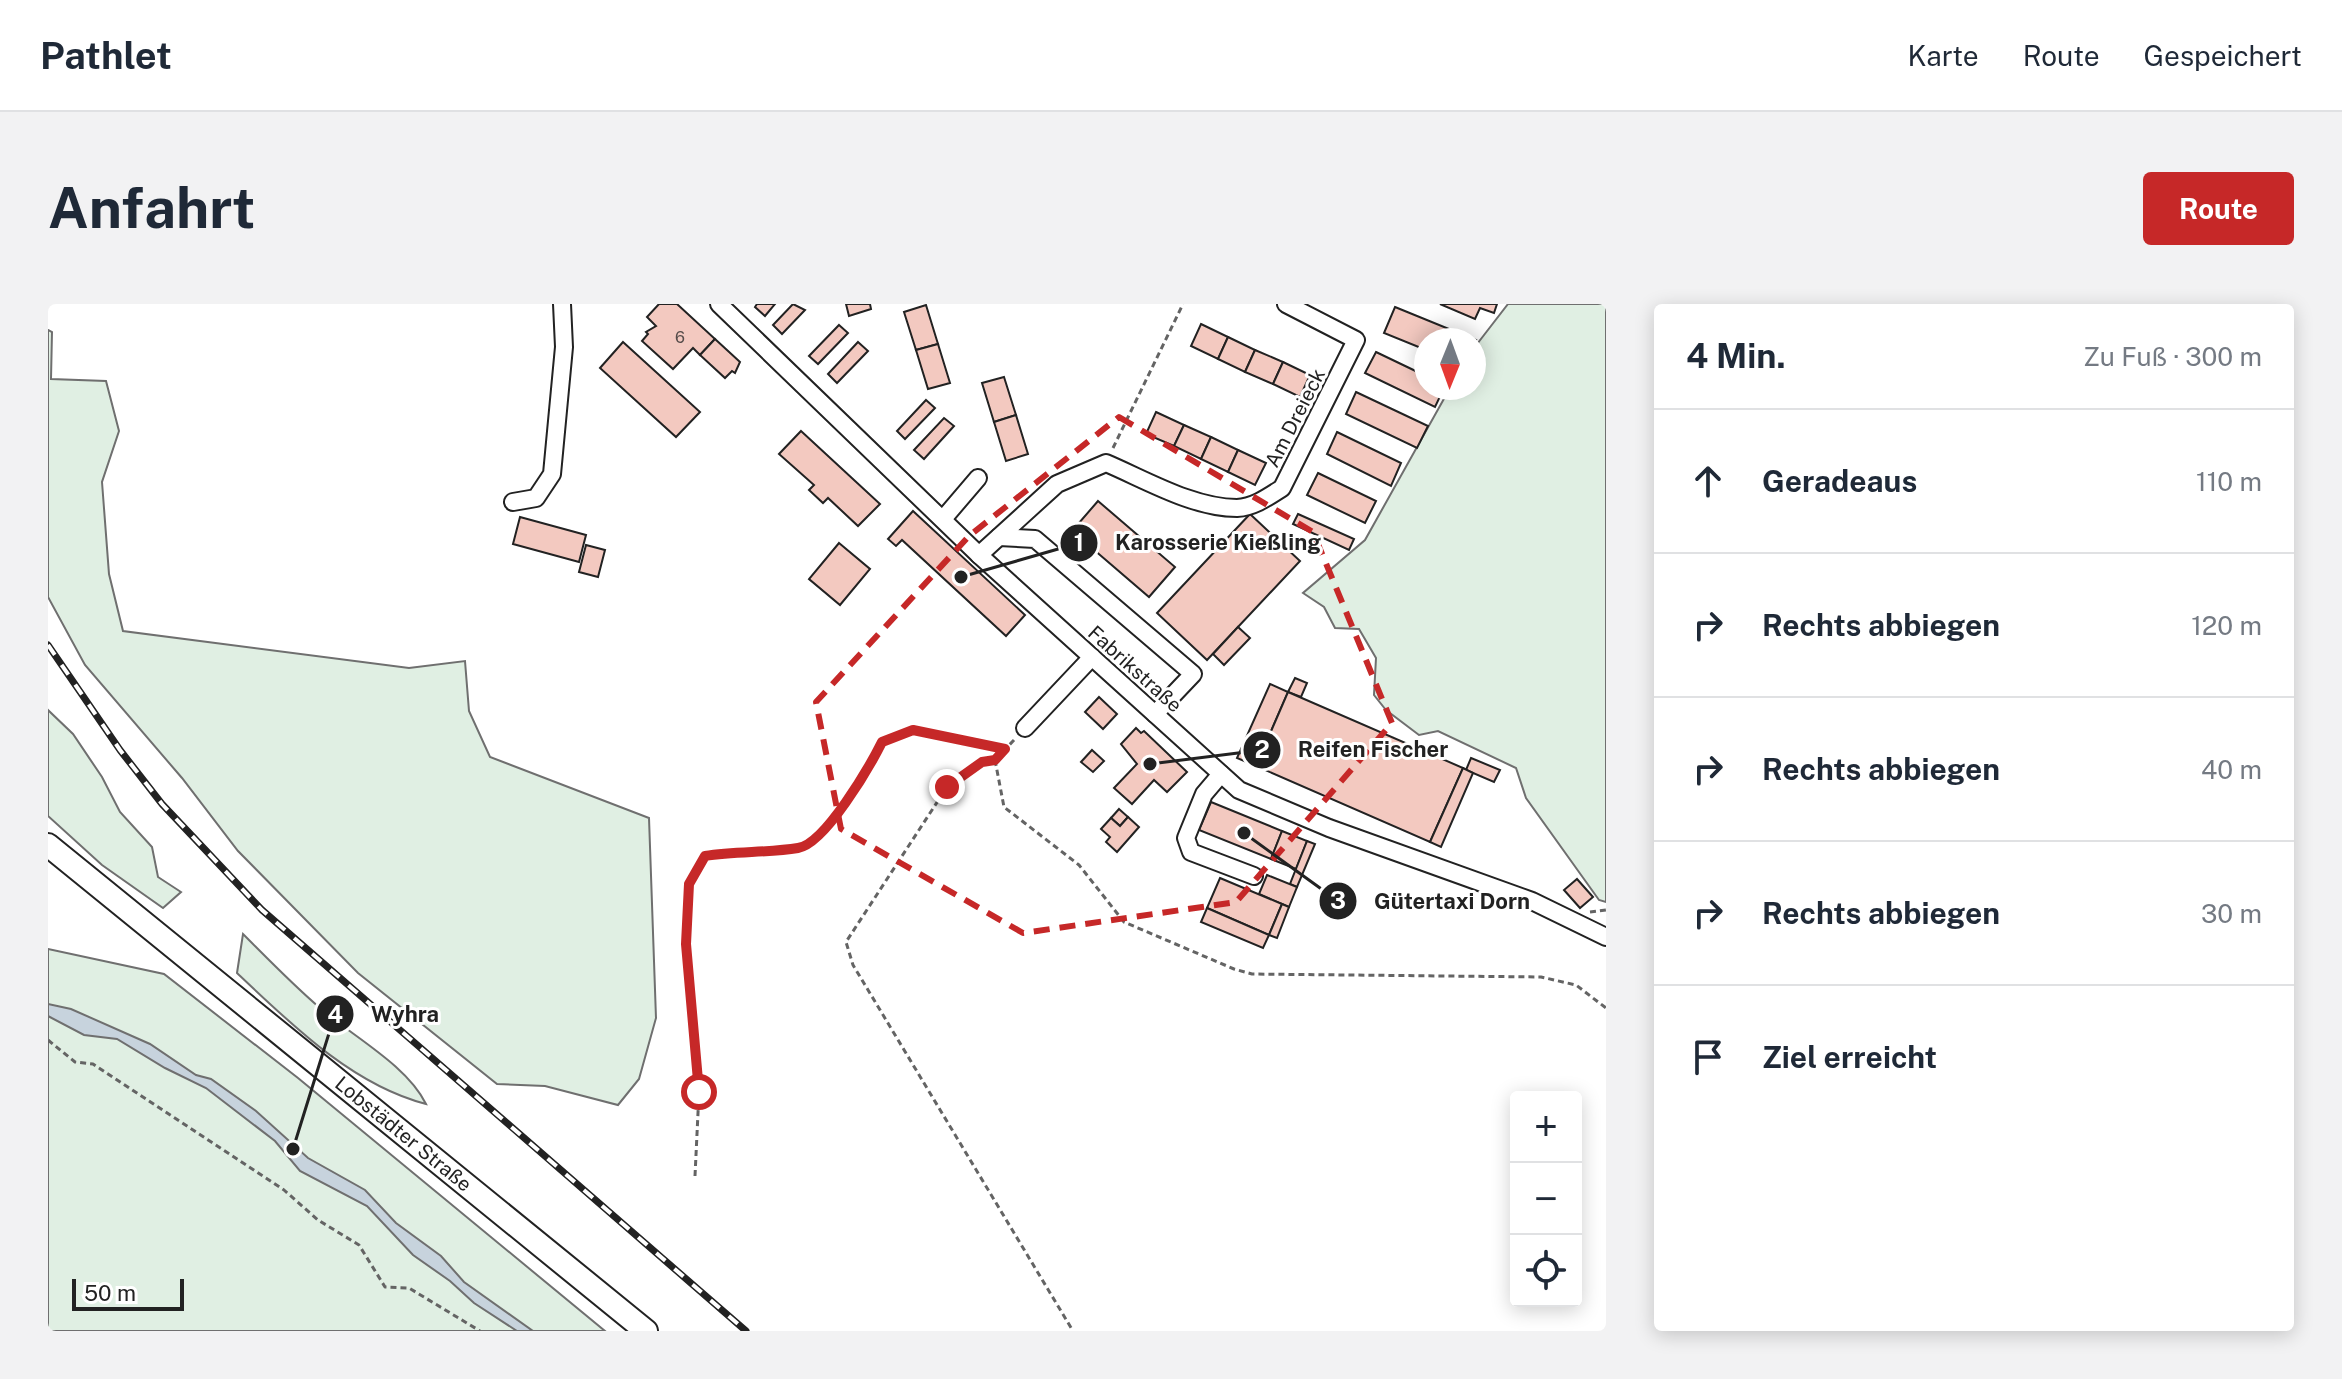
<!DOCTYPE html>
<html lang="de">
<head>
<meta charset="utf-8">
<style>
  :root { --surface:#fff; --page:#f2f2f3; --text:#1f2937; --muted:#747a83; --line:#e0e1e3; --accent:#c62828 }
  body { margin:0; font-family:"Public Sans",sans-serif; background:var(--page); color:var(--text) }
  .controls { position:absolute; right:24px; bottom:24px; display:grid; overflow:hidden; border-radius:8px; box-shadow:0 4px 20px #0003 }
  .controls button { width:72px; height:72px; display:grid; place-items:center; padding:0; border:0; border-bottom:2px solid var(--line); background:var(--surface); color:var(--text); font:40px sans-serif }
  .compass { position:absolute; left:1366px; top:24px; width:72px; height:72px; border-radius:50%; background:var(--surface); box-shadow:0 4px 20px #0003; rotate:181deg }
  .scale { position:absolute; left:24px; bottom:20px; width:112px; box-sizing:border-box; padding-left:8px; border:4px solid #222; border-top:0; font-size:22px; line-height:28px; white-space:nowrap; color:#222; -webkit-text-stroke:6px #fff; paint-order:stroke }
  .stop { position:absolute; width:24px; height:24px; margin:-18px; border:6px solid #c62828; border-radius:50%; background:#fff }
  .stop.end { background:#c62828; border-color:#fff; box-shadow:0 2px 8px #0008 }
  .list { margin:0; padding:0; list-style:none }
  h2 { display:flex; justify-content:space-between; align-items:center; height:104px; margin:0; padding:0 32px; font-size:34px }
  h2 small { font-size:26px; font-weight:400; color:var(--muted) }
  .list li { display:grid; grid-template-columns:52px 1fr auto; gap:24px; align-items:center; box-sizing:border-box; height:144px; padding:0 32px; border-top:2px solid var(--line) }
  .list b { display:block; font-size:30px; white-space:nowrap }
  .list em { font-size:26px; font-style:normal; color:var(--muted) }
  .icon { flex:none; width:44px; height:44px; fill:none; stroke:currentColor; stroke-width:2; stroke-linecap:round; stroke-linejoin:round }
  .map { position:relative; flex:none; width:1558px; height:1027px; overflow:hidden; border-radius:8px }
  header { display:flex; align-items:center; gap:48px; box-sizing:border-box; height:112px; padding:0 40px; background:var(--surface); border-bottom:2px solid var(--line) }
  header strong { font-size:38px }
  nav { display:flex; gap:44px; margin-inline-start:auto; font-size:28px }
  .intro { display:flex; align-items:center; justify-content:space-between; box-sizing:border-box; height:192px; padding:0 48px }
  h1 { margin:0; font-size:56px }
  .button { padding:20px 36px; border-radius:8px; background:var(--accent); color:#fff; font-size:28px; font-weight:700 }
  main { display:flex; gap:48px; padding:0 48px }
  aside { flex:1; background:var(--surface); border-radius:8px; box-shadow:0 4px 20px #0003 }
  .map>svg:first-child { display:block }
  .green { fill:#e0efe3; stroke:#6f6f6f; stroke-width:2 }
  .water { fill:#c7d3dd; stroke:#6f6f6f; stroke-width:2 }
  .building { fill:#f3c9c0; stroke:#222; stroke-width:2 }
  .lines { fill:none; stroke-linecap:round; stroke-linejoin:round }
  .minor-casing { stroke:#222; stroke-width:20 }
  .major-casing { stroke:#222; stroke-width:26 }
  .path { stroke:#646464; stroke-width:3; stroke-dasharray:6 4; stroke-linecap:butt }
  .minor { stroke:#fff; stroke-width:16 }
  .major { stroke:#fff; stroke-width:22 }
  .rail-casing { stroke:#222; stroke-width:7 }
  .rail { stroke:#fff; stroke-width:4; stroke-dasharray:12; stroke-linecap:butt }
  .route { stroke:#c62828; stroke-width:10 }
  .marked { fill:none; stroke:#c62828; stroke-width:6; stroke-dasharray:16 10; stroke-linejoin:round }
  .labels { text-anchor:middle; stroke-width:6; stroke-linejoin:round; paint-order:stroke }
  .number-label { font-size:16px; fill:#564c4a }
  .street-label { font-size:20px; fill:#222; stroke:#fff }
  .leader { fill:none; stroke:#222; stroke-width:3 }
  .callout-dot { fill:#222; stroke:#fff; stroke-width:3 }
  .mark-label { font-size:24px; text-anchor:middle; font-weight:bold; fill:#fff }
  .callout-label { font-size:22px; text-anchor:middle; font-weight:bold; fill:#222; stroke:#fff; stroke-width:6; stroke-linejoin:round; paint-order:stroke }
</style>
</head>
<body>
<header>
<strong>Pathlet</strong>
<nav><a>Karte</a><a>Route</a><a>Gespeichert</a></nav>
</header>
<div class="intro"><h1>Anfahrt</h1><a class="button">Route</a></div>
<main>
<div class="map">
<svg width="1558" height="1027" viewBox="0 0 1558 1027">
  <rect width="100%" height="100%" fill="#fff"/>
  <g class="green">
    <polygon points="1460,0 1558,0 1558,598 1551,596 1478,494 1468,464 1390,427 1371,431 1338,406 1326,391 1328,354 1311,325 1287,324 1276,303 1255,289 1317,236 1402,84 1426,84 1426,44"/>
    <polygon points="0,26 4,28 3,75 58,77 71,127 54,178 61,270 75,327 361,364 417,357 421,407 442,453 601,514 608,714 591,775 570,801 497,782 449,780 310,669 190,547 134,474 37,361 0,293"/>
    <polygon points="0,406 25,430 54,473 72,508 104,543 110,573 133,588 115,604 54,561 0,512"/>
    <path d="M195 630C220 655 245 681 272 704 304 732 359 761 378 800 304 781 243 720 189 669Z"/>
    <polygon points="0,645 116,670 250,774 557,1027 0,1027"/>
  </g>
  <polygon class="water" points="0,700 23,705 102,740 148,771 163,775 208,807 260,854 317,886 348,919 393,952 416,978 485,1027 469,1027 426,999 402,977 365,951 319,902 252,867 227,837 158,784 117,764 69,735 36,731 0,712"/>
  <g class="building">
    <polygon points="611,0 629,0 667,35 652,51 645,44 625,65 594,37 600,30 598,28 608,22 599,13"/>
    <polygon points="709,0 727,0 717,12 707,3"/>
    <polygon points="745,0 757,6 734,30 725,21"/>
    <polygon points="798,0 822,0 823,5 801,12"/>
    <polygon points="1392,0 1449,0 1446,9 1432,4 1427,15"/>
    <polygon points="878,1 890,40 868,46 856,8"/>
    <polygon points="1347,3 1428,36 1426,40 1426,36 1390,34 1378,36 1378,46 1336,29"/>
    <polygon points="1153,20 1180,33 1170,55 1143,42"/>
    <polygon points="791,21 800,29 770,60 761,52"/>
    <polygon points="1180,33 1207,46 1197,68 1170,55"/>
    <polygon points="667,35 692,58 687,69 684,67 677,74 652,51"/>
    <polygon points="575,38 652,108 628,133 552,64"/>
    <polygon points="810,38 820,47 789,79 780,70"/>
    <polygon points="890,40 902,79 880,85 868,46"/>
    <polygon points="1207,46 1235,58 1225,80 1197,68"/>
    <polygon points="1328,48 1378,72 1378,84 1396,84 1387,103 1317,69"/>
    <polygon points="1235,58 1262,71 1252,93 1225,80"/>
    <polygon points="956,73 968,111 946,118 934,79"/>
    <polygon points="1308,88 1380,122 1369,144 1298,110"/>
    <polygon points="878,96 887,104 857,135 849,127"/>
    <polygon points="1108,108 1136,121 1126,142 1098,130"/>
    <polygon points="968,111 980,150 958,157 946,118"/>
    <polygon points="896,114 906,122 876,155 866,146"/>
    <polygon points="1136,121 1163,133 1153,155 1126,142"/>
    <polygon points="753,127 832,200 810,222 780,194 775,199 761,186 766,181 731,150"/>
    <polygon points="1289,128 1353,159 1343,182 1279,150"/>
    <polygon points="1163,133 1190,146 1180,168 1153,155"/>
    <polygon points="1190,146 1218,159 1207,181 1180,168"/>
    <polygon points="1270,169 1328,197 1317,219 1259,191"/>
    <polygon points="1050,197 1127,263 1101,293 1024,227"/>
    <polygon points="865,207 977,311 958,332 854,236 848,242 840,235"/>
    <polygon points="1202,210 1252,257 1159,356 1109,309"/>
    <polygon points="1250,210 1306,235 1301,246 1245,220"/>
    <polygon points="472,213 538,231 531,258 465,240"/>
    <polygon points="791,239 822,265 792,301 761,275"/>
    <polygon points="538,241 557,246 550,273 531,268"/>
    <polygon points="1190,323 1202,334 1176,361 1165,350"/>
    <polygon points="1247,374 1259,379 1253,393 1240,388"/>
    <polygon points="1222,380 1240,388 1208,462 1189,454"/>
    <polygon points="1240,388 1415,464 1382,538 1208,462"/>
    <polygon points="1051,393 1069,410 1055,425 1037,408"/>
    <polygon points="1088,424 1093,429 1096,427 1139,468 1119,488 1106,476 1084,500 1066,484 1089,460 1073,440"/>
    <polygon points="1044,446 1056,457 1045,468 1033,458"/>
    <polygon points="1423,454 1452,466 1446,478 1418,466"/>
    <polygon points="1415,464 1425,469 1393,543 1382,538"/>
    <polygon points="1163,498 1234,527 1223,555 1151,526"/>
    <polygon points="1071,505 1080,513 1072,522 1063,514"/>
    <polygon points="1080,513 1091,523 1069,548 1058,538 1062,533 1053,525 1063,514 1072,522"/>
    <polygon points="1234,527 1259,537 1248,565 1223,555"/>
    <polygon points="1259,537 1267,540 1249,583 1242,580"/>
    <polygon points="1219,571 1249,583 1241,603 1211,590"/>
    <polygon points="1172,574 1234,600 1221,631 1159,604"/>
    <polygon points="1529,575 1545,593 1532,604 1516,586"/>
    <polygon points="1234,600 1241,603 1229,634 1221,631"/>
    <polygon points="1159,604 1221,631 1215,644 1153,618"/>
  </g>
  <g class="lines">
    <g class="minor-casing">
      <g id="minor">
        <polyline points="671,0 931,251 1191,486 1281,524 1484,597 1558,633"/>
        <polyline points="465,198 488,194 504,170 516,43 514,0"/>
        <polyline points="895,215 930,174"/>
        <polyline points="951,233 987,235 1145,370 1107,410"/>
        <path d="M931 251 1009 180 1058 159C1098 176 1145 204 1189 204 1206 203 1220 193 1234 184L1308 36 1238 0"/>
        <polyline points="977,424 1044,353"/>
        <polyline points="1173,470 1156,490 1138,534 1143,548 1206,572"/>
      </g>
    </g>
    <g class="major-casing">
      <g id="major">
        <path id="s1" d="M0 541 598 1027"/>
      </g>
    </g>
    <g class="path">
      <polyline points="1065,144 1135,0"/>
      <polyline points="966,436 947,456 934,458 899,483 798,638 805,661 1025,1027"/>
      <polyline points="947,456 956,503 1031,561 1076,618 1186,665 1204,670 1493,673 1528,681 1558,704"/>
      <polyline points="1542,608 1558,606"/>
      <polyline points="0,736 27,758 45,760 236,886 270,916 311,941 337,983 361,984 432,1027"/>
      <path d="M647 872 651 788 638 640 641 580 657 552C688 546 720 549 750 544 777 540 822 462 834 438L865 426 957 445"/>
    </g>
    <use href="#minor" class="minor"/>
    <use href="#major" class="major"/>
    <g class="rail-casing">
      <polyline id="rail" points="0,341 72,446 114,500 214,606 698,1027"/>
    </g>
    <use href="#rail" class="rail"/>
  </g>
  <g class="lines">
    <path class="route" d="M651 788 638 640 641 580 657 552C688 547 720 549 750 544 777 540 822 462 834 438L865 426 957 445 947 456 934 458 899 483"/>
  </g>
  <path class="marked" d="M1071 113 1265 228 1344 419 1188 598 975 629 793 525 768 398 921 232Z"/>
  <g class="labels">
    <g class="number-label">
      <text x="632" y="39">6</text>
    </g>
    <g class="street-label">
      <text transform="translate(1247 114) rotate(-63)" y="7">Am Dreieck</text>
      <text transform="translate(1087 365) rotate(42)" y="7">Fabrikstraße</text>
      <text dy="7" stroke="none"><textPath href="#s1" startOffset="458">Lobstädter Straße</textPath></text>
    </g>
  </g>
  <path class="leader" d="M913 273L1031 239M1102 460L1214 446M1196 529L1290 597M245 845L287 710"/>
  <g class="callout-dot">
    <circle cx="913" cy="273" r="8"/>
    <circle cx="1102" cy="460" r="8"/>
    <circle cx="1196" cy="529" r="8"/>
    <circle cx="245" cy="845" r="8"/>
    <circle cx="1031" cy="239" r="20"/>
    <circle cx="1214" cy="446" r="20"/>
    <circle cx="1290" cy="597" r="20"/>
    <circle cx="287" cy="710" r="20"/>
  </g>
  <g class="mark-label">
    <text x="1031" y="247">1</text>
    <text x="1214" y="454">2</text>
    <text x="1290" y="605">3</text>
    <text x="287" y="719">4</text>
  </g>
  <g class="callout-label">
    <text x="1170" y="246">Karosserie Kießling</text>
    <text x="1325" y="453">Reifen Fischer</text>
    <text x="1404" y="605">Gütertaxi Dorn</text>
    <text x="357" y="718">Wyhra</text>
  </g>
</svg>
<div class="controls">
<button>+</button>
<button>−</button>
<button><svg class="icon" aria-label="locate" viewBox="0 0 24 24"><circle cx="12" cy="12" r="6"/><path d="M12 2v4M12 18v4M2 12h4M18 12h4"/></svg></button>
</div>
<svg class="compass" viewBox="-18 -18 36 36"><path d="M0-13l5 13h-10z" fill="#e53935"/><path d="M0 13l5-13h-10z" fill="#747a83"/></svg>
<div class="scale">50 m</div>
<div class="stop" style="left:651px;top:788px"></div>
<div class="stop end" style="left:899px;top:483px"></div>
</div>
<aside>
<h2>4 Min.<small>Zu Fuß · 300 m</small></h2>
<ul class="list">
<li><svg class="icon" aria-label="ahead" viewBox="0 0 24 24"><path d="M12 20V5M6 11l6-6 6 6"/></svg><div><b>Geradeaus</b></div><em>110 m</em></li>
<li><svg class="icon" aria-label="right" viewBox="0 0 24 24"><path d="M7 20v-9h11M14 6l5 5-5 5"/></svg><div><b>Rechts abbiegen</b></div><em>120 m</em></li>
<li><svg class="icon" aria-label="right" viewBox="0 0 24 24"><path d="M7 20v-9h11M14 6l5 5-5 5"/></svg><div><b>Rechts abbiegen</b></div><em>40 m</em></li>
<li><svg class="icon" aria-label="right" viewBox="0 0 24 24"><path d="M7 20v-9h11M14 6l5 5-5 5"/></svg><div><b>Rechts abbiegen</b></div><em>30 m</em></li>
<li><svg class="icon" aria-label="arrive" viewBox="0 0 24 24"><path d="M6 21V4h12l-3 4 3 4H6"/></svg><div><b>Ziel erreicht</b></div></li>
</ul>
</aside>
</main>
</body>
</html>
